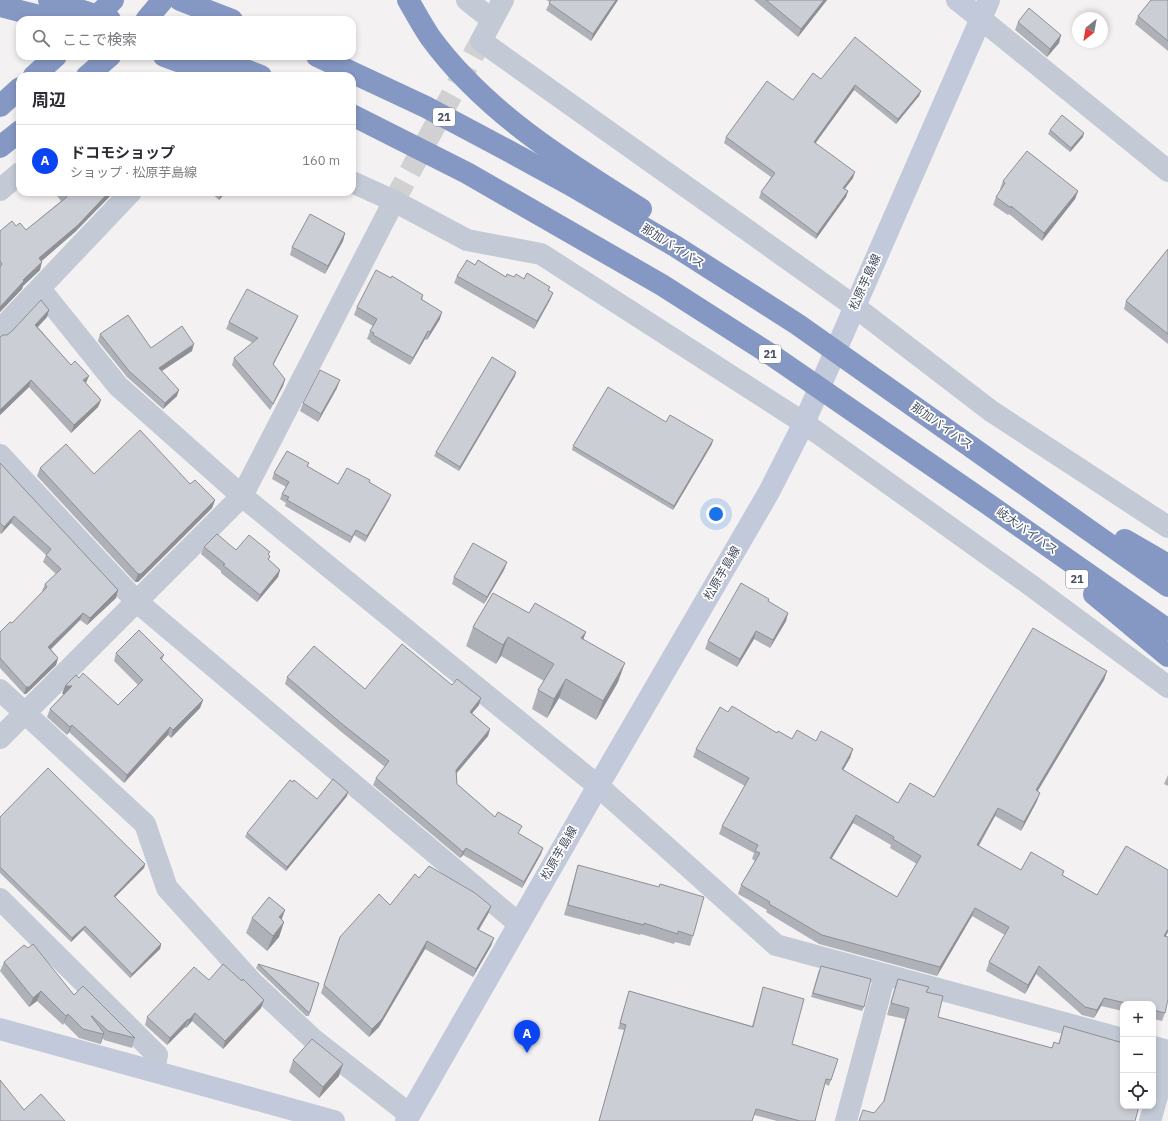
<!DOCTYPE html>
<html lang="ja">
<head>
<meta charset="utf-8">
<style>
  :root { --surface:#fff; --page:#f7f7f7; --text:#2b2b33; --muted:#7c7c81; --line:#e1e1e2; --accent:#0b44f2 }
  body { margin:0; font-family:"IBM Plex Sans","Noto Sans JP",sans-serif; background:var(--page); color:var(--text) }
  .controls { position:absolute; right:12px; bottom:12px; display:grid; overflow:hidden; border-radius:8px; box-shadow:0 2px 6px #0003 }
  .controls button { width:36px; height:36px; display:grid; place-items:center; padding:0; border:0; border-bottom:1px solid var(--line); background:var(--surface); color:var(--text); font:20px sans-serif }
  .compass { position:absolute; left:1072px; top:12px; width:36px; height:36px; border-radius:50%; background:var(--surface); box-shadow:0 2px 6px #0003; rotate:211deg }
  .you { position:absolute; left:716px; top:514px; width:14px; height:14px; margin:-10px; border:3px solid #fff; border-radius:50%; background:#1a73e8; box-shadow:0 0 0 6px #1a73e833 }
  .badge { display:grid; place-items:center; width:26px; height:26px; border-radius:50%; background:var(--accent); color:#fff; font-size:13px; font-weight:700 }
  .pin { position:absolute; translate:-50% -33px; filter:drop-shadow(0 1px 2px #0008) }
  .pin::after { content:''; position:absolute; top:21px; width:14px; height:12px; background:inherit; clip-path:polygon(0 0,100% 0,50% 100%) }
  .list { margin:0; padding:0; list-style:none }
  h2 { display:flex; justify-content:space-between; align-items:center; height:52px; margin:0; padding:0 16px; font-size:17px }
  h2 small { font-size:13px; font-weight:400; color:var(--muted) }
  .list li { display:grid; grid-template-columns:26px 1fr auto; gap:12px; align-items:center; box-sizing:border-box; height:72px; padding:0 16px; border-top:1px solid var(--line) }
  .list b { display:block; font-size:15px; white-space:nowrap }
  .list p { margin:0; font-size:13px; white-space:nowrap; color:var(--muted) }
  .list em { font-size:13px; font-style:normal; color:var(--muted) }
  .icon { flex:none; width:22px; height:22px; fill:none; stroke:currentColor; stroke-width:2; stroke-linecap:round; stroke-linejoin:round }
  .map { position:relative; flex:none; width:1168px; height:1121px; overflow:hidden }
  .search { position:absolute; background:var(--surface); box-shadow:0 2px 6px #0003; left:16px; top:16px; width:340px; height:44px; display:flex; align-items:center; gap:10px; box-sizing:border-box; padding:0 14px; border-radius:12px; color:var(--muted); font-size:15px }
  .panel { position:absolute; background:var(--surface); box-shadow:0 2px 6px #0003; left:16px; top:72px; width:340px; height:124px; border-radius:12px }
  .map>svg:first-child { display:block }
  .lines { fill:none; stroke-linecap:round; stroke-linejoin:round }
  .street-tunnel { stroke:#d1d1d4; stroke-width:22; stroke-dasharray:22 11; stroke-linecap:butt }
  .street { stroke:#c3cad6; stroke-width:22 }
  .secondary { stroke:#c2c9db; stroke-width:22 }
  .highway { stroke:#8597c3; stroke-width:22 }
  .wall { fill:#afb1b8; fill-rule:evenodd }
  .shaded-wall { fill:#8f9096 }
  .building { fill:#ccced6; stroke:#8f9096; fill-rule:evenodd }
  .labels { text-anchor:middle; stroke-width:3.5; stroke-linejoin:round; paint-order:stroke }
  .shield { fill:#fff; stroke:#7e8490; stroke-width:1 }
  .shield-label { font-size:11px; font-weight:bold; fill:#474f60 }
  .street-label { font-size:12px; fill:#474f60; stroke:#fff }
</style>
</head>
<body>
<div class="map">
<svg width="1168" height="1121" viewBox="0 0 1168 1121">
  <rect width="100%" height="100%" fill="#f3f1f1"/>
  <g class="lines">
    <polyline class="street-tunnel" points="394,201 481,41"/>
    <g class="street">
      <polyline points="467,0 492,20"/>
      <polyline points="503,0 481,41 854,306 991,411 1168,527"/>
      <polyline points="981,19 1168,171"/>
      <polyline points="352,182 394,201 467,240 541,254 804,423 1029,584 1168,687"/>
      <polyline points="0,190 20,173"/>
      <polyline points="40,289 118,386 242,496 598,786 776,945 1123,1039"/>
      <polyline points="0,330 131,192"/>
      <polyline points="0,455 136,601 519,924"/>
      <polyline points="0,690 145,824 167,888 252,982 314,1040 409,1114"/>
      <polyline points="0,738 242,496 394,201"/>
      <polyline points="0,899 157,1055 154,1071"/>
      <polyline points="1153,1047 1168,1051"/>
      <polyline points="846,1121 885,975"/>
      <polyline points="1150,1121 1168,1058"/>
    </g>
    <g class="secondary">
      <polyline points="957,0 981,19"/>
      <polyline points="0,1029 334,1121"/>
      <polyline points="406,1121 598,786 769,492 804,423 989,0"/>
    </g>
    <g class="highway">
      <polyline points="49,0 110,20"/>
      <polyline points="180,0 232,20"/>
      <path d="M408 0C415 12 422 25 430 37 484 111 564 161 641 209"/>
      <polyline points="0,6 55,20"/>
      <polyline points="93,20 113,0"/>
      <polyline points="146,20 163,0"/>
      <polyline points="164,56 219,76"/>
      <polyline points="210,56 261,76"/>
      <polyline points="317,56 426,107 505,149 569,184 675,246 797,324 1168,586"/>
      <polyline points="34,76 56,56"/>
      <polyline points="87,76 110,56"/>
      <polyline points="0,106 20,88"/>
      <polyline points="352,115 467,173 662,285 773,356 985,502 1168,630"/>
      <polyline points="0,147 20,131"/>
      <polyline points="1125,540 1168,565"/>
      <polyline points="1094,594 1168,656"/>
    </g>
  </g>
  <g class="wall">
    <polygon points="546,0 618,0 591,41 546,10 550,2"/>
    <polygon points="754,0 827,0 798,37"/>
    <polygon points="1168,0 1168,51 1135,24 1138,16"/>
    <polygon points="1018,22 1061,35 1059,43 1047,57 1015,30"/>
    <polygon points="821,79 921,91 919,96 896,124 854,90 815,143 853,178 845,189 848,191 846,197 816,239 759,198 761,192 771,177 724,143 726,137 793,100"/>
    <polygon points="1050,130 1083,137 1070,152 1048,134"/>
    <polygon points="1003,181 1078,191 1075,199 1042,241 1009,214 1008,215 993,205 996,197 1001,190 1000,189"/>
    <polygon points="58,192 114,192 75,232 41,261 40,270 23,286 22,289 0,312 0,231 16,226 26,230 61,201 57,196"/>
    <polygon points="210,192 226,192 219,200"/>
    <polygon points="345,233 343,241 325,274 290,255 292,247"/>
    <polygon points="1168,249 1168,344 1124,309 1126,301"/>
    <polygon points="475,265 506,277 524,279 550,287 549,290 553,293 550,300 534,329 454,283 457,276"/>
    <polygon points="391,278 423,295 422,300 440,319 427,340 425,339 410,365 370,342 371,341 367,339 370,331 373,326 354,315 357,307"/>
    <polygon points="49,310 47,317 38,327 86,383 101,400 98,407 71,433 29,387 0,415 0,337 7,335"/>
    <polygon points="298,316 295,323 273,365 285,379 283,386 270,410 232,365 234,358 253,343 226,329 229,322"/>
    <polygon points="100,334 151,348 192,351 162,371 177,396 163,409 127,377 98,341"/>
    <polygon points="515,376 459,471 434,456 436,452"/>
    <polygon points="337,388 318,422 300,411 303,403"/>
    <polygon points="666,422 712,444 673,510 572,450 573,446"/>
    <polygon points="0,463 118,590 116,598 87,625 80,620 51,649 58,658 56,665 26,694 24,694 0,668 0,632 12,623 43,592 42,591 45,584 56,574 43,562 46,555 11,523 1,534 0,533"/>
    <polygon points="309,463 307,467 338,484 369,482 389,500 365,542 354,535 350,543 285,506 286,503 280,499 282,494 286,487 272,479 274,473"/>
    <polygon points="40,468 190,484 215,500 212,508 138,582 135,582 37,476"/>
    <polygon points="204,547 236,550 269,555 270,556 269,560 280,570 278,577 257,602 221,573 221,571 201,554"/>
    <polygon points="507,562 504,570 484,604 452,584 454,577"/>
    <polygon points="529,613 586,632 583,639 618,682 596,720 559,698 547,718 532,709 538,690 544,681 501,656 496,664 466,646 473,627"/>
    <polygon points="788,613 786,621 770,648 754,639 737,667 705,649 708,641"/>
    <polygon points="116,653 164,655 162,660 203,700 200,708 171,738 168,735 124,783 69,732 67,735 47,717 50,709 64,694 62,694 79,678 118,705 138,685 114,661"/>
    <path d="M1107 671 1104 680 1037 791V801L1021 831 995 816 979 846 1021 870 1064 871 1062 876 1097 895 1168 870V932L1165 937V1013L1162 1021 1153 1019V1004H1123V1011L1101 1006 1094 1018 1082 1015 1036 974 1025 994 986 971 989 962 1005 935 972 916 937 976 819 944 766 912 767 910 738 894 741 885 755 861 752 859 754 853 719 834 722 826 745 786 693 757 696 749 728 712 792 739 816 741 853 749 850 758 843 770 898 803 934 797ZM853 823 891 845 890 848 917 864 897 897 832 858Z"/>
    <polygon points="287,677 365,689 452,685 479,705 472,713 490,729 488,736 457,773 457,784 495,817 519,834 543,848 541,854 522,888 463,855 460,858 373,785 376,778 385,767 339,730 285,684"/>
    <polygon points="1168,775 1168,786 1164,784"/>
    <polygon points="347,796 286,871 245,837 247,833 317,799"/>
    <polygon points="0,817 145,864 144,868 115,897 161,944 160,949 130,978 83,930 71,942 0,873"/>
    <polygon points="578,865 693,936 690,946 675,942 674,944 641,934 640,935 564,915 575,875"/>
    <polygon points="419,878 491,906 488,914 479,930 494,938 491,946 473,977 425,949 379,1027 369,1037 321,993 340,937 390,905"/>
    <polygon points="285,910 282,919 284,922 279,937 267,951 246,933 252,918"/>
    <polygon points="28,948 74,995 135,1038 132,1048 104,1040 103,1038 101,1043 100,1044 79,1038 64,1023 63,1025 37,1001 29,1007 0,971 4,962"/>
    <polygon points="258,964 319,983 309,1016 306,1016 256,968"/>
    <polygon points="819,970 864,1007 862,1011 811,997"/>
    <polygon points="898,979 929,987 927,992 938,1017 1052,1048 1054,1042 1058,1044 1064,1026 1123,1043 874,1113 883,1103 905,1019 887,1015 894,990"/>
    <polygon points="209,980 242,981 264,1000 261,1008 223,1049 192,1021 186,1028 185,1027 167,1045 145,1025 147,1017"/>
    <polygon points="763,987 792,1044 831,1080 829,1086 825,1084 815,1121 777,1121 754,1115 752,1121 599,1121 624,1030 618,1029 629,991 752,1026"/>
    <polygon points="293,1060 339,1076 319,1098 289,1072"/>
  </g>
  <g class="shaded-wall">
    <polygon points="616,0 618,0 591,41 593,34"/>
    <polygon points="824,0 827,0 798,37 801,29"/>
    <polygon points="1061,35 1059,43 1047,57 1050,49"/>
    <polygon points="855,85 854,90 812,148 814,142"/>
    <polygon points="921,91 919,96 896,124 898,119"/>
    <polygon points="1084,133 1083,137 1070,152 1071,148"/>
    <polygon points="855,172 853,178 841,193 843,188"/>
    <polygon points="848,191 846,197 816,239 817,234"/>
    <polygon points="1078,191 1075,199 1042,241 1044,233"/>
    <polygon points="109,192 114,192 75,232 36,266 39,258"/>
    <polygon points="221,192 226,192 219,200"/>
    <polygon points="345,233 343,241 325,274 328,266"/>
    <polygon points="42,262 40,270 23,286 22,289 0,312 0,307 23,280"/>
    <polygon points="553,293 550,300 534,329 537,321"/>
    <polygon points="49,310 47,317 33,332 35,325"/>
    <polygon points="442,312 440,319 427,340 430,332"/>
    <polygon points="298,316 295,323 270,371 273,364"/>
    <polygon points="428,331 425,339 410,365 413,358"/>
    <polygon points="194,344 192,351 157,374 159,368"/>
    <polygon points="516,372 515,376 459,471 460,467"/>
    <polygon points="89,376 86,383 83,380"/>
    <polygon points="285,379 283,386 270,410 273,404"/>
    <polygon points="31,380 29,387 0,415 0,410"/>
    <polygon points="340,380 337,388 318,422 321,414"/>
    <polygon points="179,390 177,396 163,409 165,403"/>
    <polygon points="101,400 98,407 71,433 74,425"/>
    <polygon points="713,440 712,444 673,510 674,506"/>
    <polygon points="391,495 389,500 365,542 367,536"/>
    <polygon points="215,500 212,508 138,582 135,582 138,574"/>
    <polygon points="14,516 11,523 1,534 4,527"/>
    <polygon points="356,530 354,535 350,543 352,537"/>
    <polygon points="507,562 504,570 484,604 487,597"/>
    <polygon points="280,570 278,577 257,602 260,595"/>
    <polygon points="118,590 116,598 87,625 90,618"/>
    <polygon points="83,613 80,620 46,654 48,647"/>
    <polygon points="788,613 786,621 770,648 773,640"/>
    <polygon points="756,631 754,639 737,667 740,659"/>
    <polygon points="586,632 579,651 581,638"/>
    <polygon points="508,637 501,656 496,664 503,645"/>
    <polygon points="58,658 56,665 26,694 24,694 26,687"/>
    <polygon points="625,663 618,682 596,720 603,701"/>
    <polygon points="1107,671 1104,680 1033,799 1036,790"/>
    <polygon points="566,679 559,698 547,718 554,699"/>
    <polygon points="65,686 72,686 69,694 62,694"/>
    <polygon points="481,698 479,705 468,718 470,712"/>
    <polygon points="203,700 200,708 171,738 173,730"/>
    <polygon points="72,725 69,732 67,735 70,727"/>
    <polygon points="170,727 168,735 124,783 127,775"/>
    <polygon points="490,729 488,736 454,776 456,770"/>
    <polygon points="853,749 850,758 839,777 842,769"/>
    <polygon points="348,792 347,796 286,871 287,867"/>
    <polygon points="1040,793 1037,801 1021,831 1024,822"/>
    <polygon points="998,808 995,816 974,853 977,845"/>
    <polygon points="856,815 853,823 827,866 830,858"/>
    <polygon points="466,848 463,855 460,858 463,852"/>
    <polygon points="543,848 541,854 522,888 524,882"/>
    <polygon points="145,864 144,868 112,900 114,896"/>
    <polygon points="491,906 488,914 474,937 477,929"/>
    <polygon points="975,908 972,916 937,976 940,967"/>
    <polygon points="285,910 279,925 279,917"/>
    <polygon points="284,922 279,937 267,951 273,936"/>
    <polygon points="85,926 83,930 71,942 72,938"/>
    <polygon points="1168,929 1168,932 1161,945 1164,936"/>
    <polygon points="494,938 491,946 473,977 476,969"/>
    <polygon points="427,941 425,949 379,1027 369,1037 372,1029"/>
    <polygon points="161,944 160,949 130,978 132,974"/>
    <polygon points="1039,966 1036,974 1025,994 1028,985"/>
    <polygon points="41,991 37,1001 29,1007 33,998"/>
    <polygon points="1104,998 1101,1006 1094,1018 1097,1010"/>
    <polygon points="264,1000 261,1008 223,1049 225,1041"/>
    <polygon points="195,1013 192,1021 186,1028 189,1020"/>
    <polygon points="68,1014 64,1023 63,1025 66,1016"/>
    <polygon points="188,1019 185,1027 167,1045 170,1038"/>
    <polygon points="104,1033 101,1043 100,1044 103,1034"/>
    <polygon points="343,1064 339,1076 319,1098 323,1087"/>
  </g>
  <g class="building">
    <polygon points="551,0 616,0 593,34 549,3"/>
    <polygon points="766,0 824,0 801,29"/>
    <polygon points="1151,0 1168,0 1168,41 1138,16"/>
    <polygon points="1029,8 1061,35 1050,49 1018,22"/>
    <polygon points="855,37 921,91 898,119 855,85 814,142 855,172 843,188 848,191 817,234 761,192 775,173 726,137 767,81 793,100 813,73 821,79"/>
    <polygon points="1062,115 1084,133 1071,148 1050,130"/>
    <polygon points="1027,151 1078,191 1044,233 1011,206 1011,208 996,197 1005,183 1003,181"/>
    <polygon points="63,192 109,192 78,225 39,258 42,262 23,280 24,281 0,307 0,267 2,264 0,261 0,231 12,221 16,226 20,223 26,230 67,197"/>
    <polygon points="310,214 345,233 328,266 292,247"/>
    <polygon points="1168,249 1168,334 1126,301"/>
    <polygon points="467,260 475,265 478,260 506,277 507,274 514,277 516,274 524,279 527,273 550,287 548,290 553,293 537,321 457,276"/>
    <polygon points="376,270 391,278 392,276 423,295 421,299 442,312 430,332 428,331 413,358 373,335 374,333 370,331 377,319 357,307"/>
    <polygon points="247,289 298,316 273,364 285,379 273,404 234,358 258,338 229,322"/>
    <polygon points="41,300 49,310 35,325 71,365 75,361 89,376 83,380 101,400 74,425 31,380 0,410 0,337 3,335 7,335 12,331"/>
    <polygon points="128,315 151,348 182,326 194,344 159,368 179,390 165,403 129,371 100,334"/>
    <polygon points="492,357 516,372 460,467 436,452"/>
    <polygon points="320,370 340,380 321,414 303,403"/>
    <polygon points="608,387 666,422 670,415 713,440 674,506 573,446"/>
    <polygon points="140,430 190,484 195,480 215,500 141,574 138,574 40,468 66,444 94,474"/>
    <polygon points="287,451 309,463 307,466 338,484 347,468 370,480 369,482 391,495 367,536 356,530 352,537 287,500 289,497 282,494 289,482 274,473"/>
    <polygon points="0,463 118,590 90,618 83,613 48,647 58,658 29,687 26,687 0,658 0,632 10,622 12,623 47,587 45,584 61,569 46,555 51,549 14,516 4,527 0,523"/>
    <polygon points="217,534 236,550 249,535 270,552 268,554 270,556 268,559 280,570 260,595 223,565 225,564 204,547"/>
    <polygon points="473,543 507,562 487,597 454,577"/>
    <polygon points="741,583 769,599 768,601 788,613 773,640 756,631 740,659 708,641"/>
    <polygon points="493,593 529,613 535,603 586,632 581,638 625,663 603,701 566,679 554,699 538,690 554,664 508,637 503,645 473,627"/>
    <path d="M1033 628 1107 671 1036 790 1040 793 1024 822 998 808 977 845 1021 870 1031 852 1064 871 1062 875 1097 895 1126 846 1168 870V929L1164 936 1168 937V999L1165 1013 1153 1010V1004H1130L1104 998 1097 1010 1085 1007 1039 966 1028 985 989 962 1009 927 975 908 940 967 822 935 769 904 770 902 741 885 760 853 755 851 758 845 722 826 749 778 696 749 720 707 728 712 732 706 777 733 778 731 792 739 797 730 816 741 821 731 853 749 842 769 898 803 910 783 934 797ZM856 815 894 837 893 839 921 856 897 897 830 858Z"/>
    <polygon points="139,630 164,655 160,658 203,700 173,730 170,727 127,775 72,725 70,727 50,709 72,686 65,686 76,675 79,678 83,673 118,705 143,680 116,653"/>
    <polygon points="402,644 452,685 457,679 481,698 470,712 490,729 456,770 457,784 495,817 498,812 522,826 518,833 543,848 524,882 466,848 463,852 376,778 389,761 342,724 287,677 314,646 365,689"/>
    <polygon points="48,768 145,864 114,896 161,944 132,974 85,926 72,938 0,867 0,817"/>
    <polygon points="333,779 348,792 287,867 247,833 290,780 293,782 294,780 317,799"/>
    <polygon points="578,865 659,887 660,884 704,897 693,936 678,931 678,934 644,923 644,925 568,905"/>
    <polygon points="429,866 475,893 491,906 477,929 494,938 476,969 427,941 382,1019 372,1029 324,985 340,937 379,894 390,905 415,874 419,878"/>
    <polygon points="269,897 285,910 279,917 284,922 273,936 252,918"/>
    <polygon points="33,944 74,995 83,986 135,1038 108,1031 92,1016 91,1016 104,1033 103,1034 83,1029 68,1014 66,1016 41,991 33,998 4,962 24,945 28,948"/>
    <polygon points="223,964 242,981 243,979 264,1000 225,1041 195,1013 189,1020 188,1019 170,1038 147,1017 194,967 209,980"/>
    <polygon points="258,964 319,983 310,1012 308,1012"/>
    <polygon points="821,966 871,979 864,1007 813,993"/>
    <polygon points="898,979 929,987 926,992 943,996 938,1017 1052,1048 1054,1042 1059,1044 1064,1026 1123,1043 1123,1106 1139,1106 1135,1121 859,1121 863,1110 874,1113 884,1101 909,1008 891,1003"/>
    <polygon points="763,987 804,999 792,1044 838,1059 831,1080 826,1079 815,1121 800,1121 756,1109 752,1121 599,1121 626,1025 620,1023 629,991 753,1027"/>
    <polygon points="312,1039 343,1064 323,1087 293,1060"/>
    <polygon points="0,1080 24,1110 41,1094 65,1121 0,1121"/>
  </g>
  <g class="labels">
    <g class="shield">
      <rect x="433" y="108" width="22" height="18" rx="3"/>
      <rect x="759" y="345" width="22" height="18" rx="3"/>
      <rect x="1066" y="570" width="22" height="18" rx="3"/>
    </g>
    <g class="shield-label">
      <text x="444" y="121">21</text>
      <text x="770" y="358">21</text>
      <text x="1077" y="583">21</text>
    </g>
    <g class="street-label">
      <text transform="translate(673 246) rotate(32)" y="4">那加バイパス</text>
      <text transform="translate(865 282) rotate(-66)" y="4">松原芋島線</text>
      <text transform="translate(942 426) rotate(35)" y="4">那加バイパス</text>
      <text transform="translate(1027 531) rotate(35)" y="4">岐大バイパス</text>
      <text transform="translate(722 573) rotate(-60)" y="4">松原芋島線</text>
      <text transform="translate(559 853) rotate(-60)" y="4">松原芋島線</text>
    </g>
  </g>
</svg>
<div class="controls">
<button>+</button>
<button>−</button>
<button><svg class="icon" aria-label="locate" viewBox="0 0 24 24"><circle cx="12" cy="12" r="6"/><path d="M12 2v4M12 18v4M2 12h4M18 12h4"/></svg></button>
</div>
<svg class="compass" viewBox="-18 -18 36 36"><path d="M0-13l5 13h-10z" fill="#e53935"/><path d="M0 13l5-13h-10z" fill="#7c7c81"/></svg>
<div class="you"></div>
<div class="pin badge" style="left:527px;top:1053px">A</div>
<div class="search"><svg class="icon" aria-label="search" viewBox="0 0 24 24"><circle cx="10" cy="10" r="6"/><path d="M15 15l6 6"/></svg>ここで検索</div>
<section class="panel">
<h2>周辺<small></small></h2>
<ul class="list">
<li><span class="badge">A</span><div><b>ドコモショップ</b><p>ショップ · 松原芋島線</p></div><em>160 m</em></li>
</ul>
</section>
</div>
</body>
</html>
